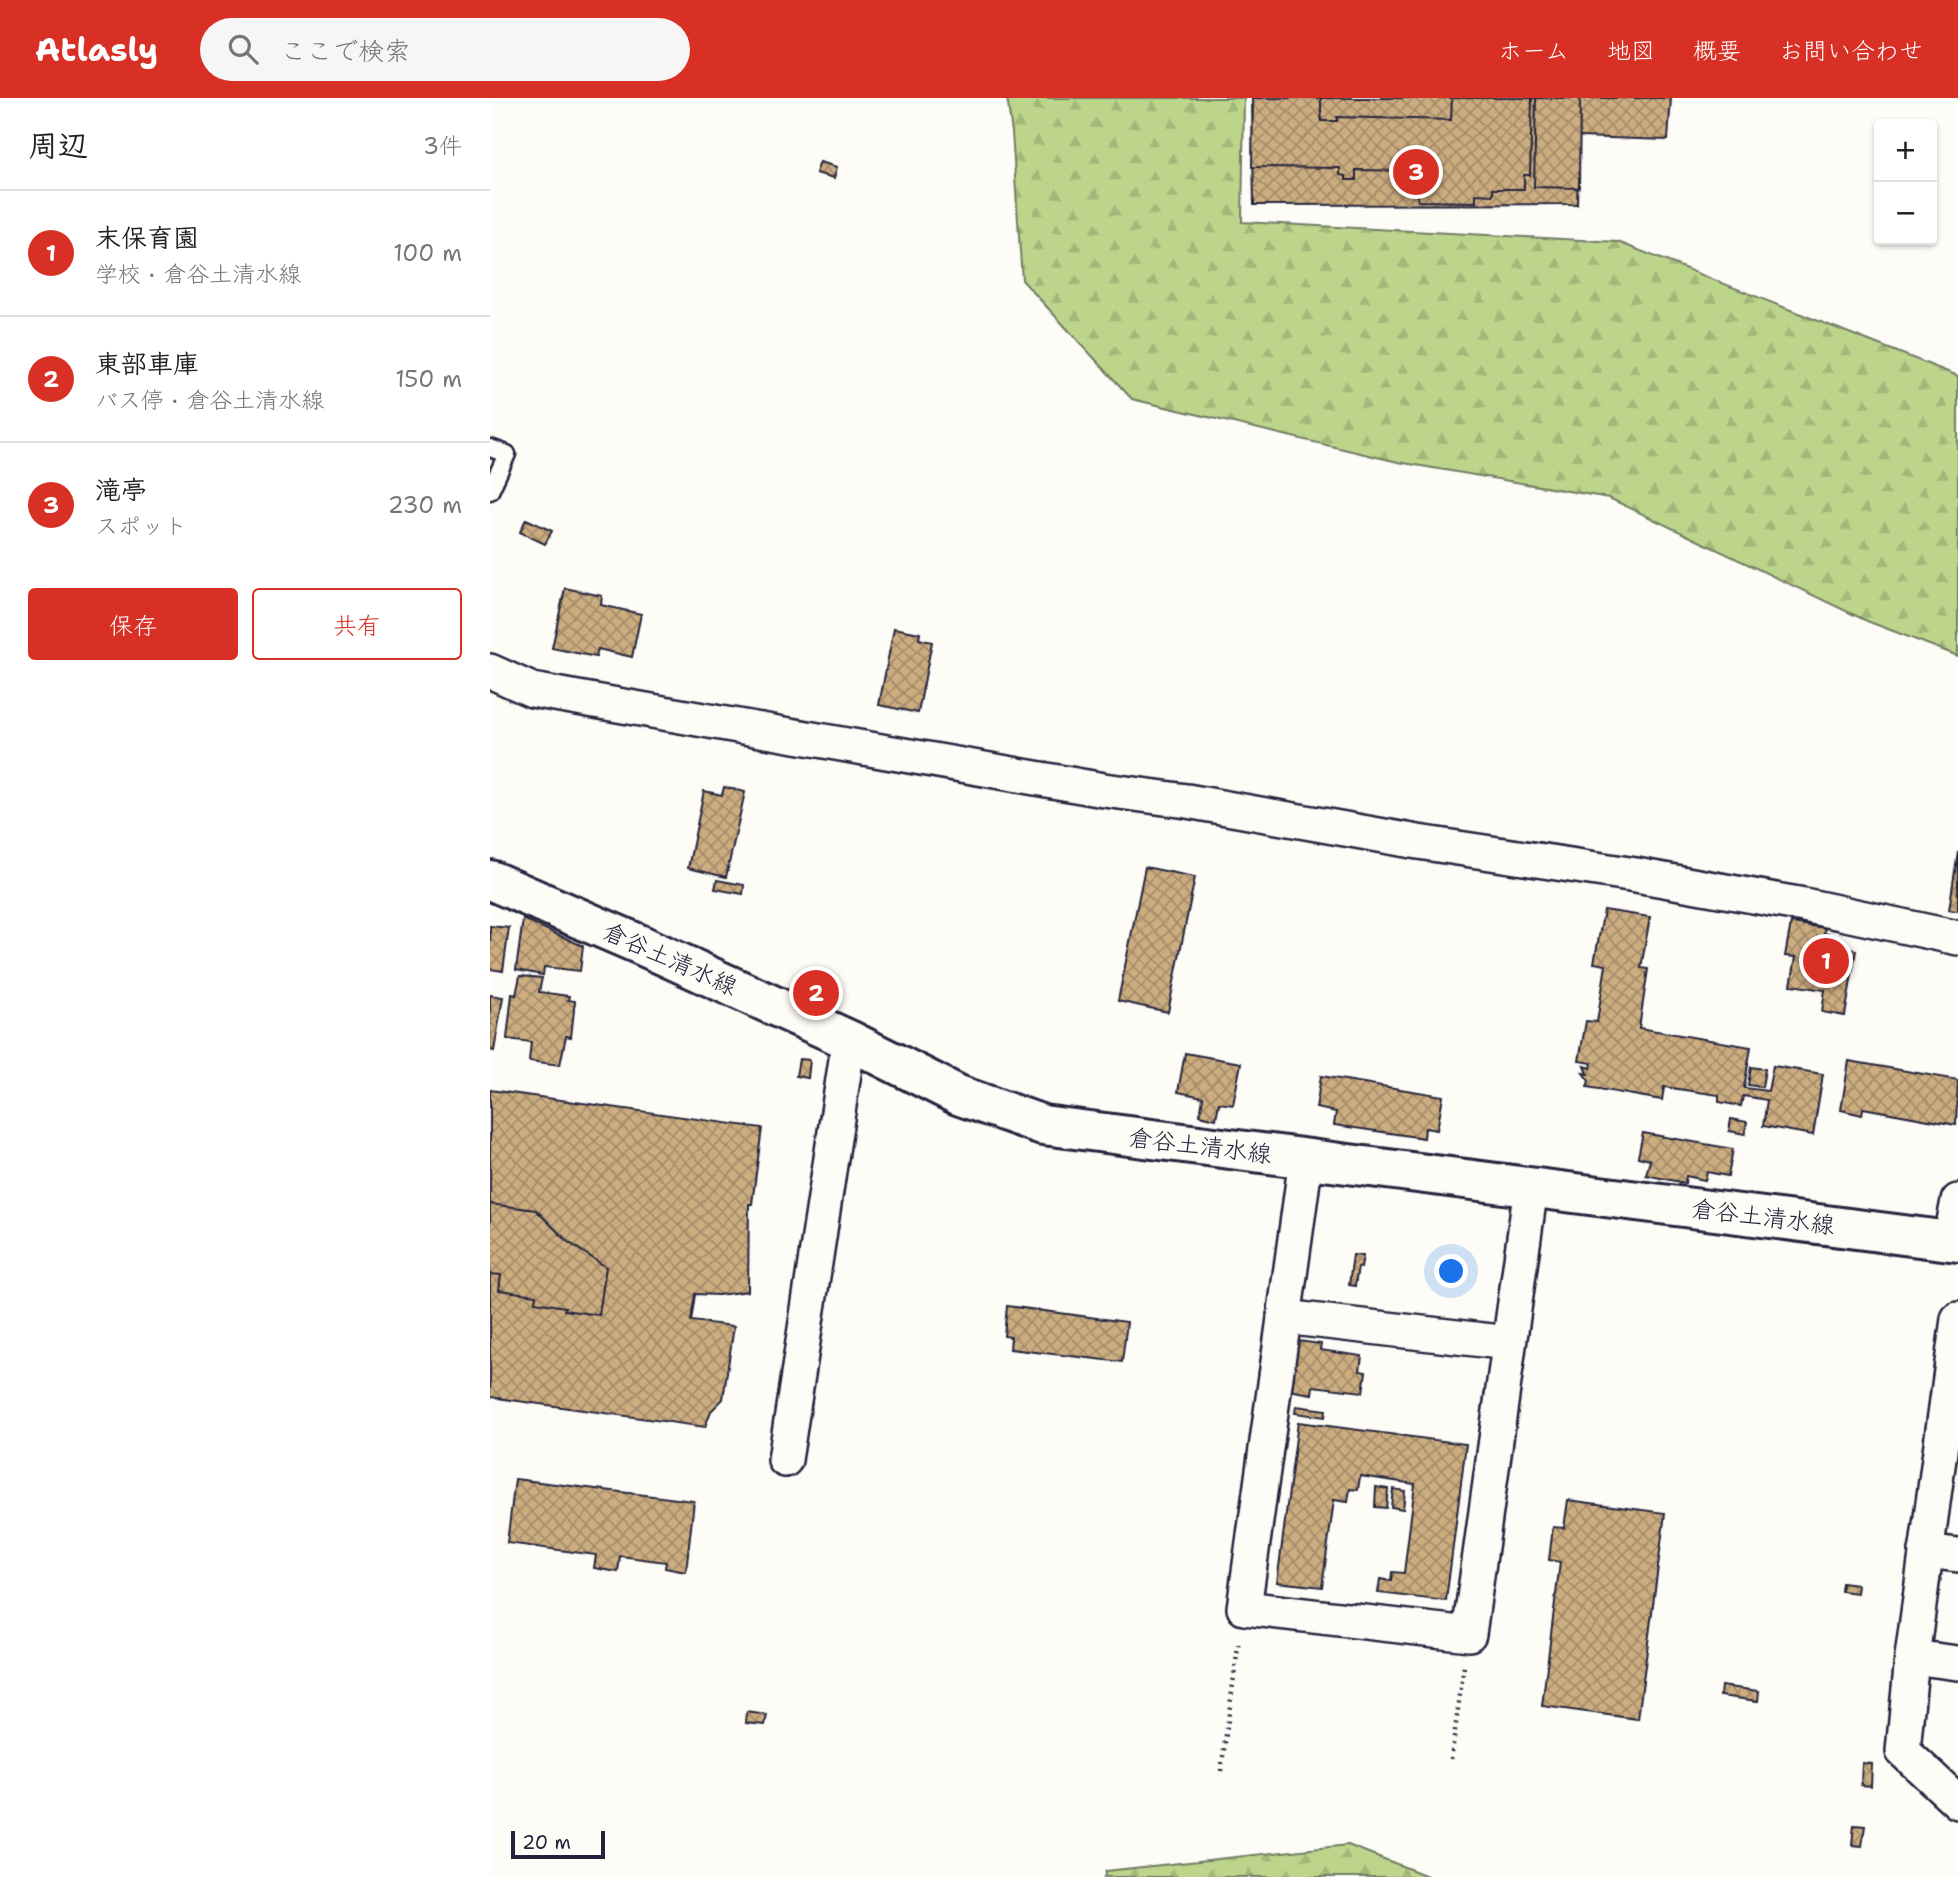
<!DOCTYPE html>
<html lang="ja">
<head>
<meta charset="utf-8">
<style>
  :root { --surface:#fff; --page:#f6f6f6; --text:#222; --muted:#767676; --line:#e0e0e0; --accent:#d93025 }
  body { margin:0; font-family:"Shantell Sans","Klee One",sans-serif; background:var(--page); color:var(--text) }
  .controls { position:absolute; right:21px; top:21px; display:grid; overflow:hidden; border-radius:7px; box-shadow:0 2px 5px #0004 }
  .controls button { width:63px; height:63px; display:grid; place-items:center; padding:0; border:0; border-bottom:2px solid var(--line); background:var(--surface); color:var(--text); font:35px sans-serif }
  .scale { position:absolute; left:21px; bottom:18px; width:94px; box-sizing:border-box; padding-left:7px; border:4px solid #22223b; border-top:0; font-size:19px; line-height:24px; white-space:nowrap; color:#22223b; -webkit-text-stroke:5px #fdfcf7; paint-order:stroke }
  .you { position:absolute; left:962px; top:1174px; width:24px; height:24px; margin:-18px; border:5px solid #fff; border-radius:50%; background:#1a73e8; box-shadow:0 0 0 10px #1a73e833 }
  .badge { display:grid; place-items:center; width:46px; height:46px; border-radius:50%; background:var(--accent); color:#fff; font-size:23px; font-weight:700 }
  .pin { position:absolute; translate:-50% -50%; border:4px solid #fff; box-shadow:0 2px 7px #0006 }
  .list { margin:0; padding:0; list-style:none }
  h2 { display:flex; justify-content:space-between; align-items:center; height:91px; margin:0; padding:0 28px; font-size:30px }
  h2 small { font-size:23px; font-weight:400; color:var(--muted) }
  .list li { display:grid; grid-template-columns:46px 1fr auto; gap:21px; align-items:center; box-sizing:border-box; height:126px; padding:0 28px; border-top:2px solid var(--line) }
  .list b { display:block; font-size:26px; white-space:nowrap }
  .list p { margin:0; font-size:23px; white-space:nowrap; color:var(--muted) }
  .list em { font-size:23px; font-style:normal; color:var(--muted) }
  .actions { display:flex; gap:14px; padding:21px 28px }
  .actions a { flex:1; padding:16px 0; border:2px solid var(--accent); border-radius:7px; text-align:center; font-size:24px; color:var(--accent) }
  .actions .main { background:var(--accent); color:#fff }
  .icon { flex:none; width:38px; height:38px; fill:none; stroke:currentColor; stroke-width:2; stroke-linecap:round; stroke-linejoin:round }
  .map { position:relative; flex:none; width:1468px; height:1779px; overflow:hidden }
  header { display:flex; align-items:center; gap:42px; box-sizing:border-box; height:98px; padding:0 35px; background:var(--accent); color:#fff }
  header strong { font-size:33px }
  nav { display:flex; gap:38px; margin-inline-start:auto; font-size:24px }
  .search { width:490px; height:63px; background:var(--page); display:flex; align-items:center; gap:18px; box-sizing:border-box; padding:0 24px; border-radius:38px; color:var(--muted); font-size:26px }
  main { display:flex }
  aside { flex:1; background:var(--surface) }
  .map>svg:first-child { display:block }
  .forest { fill:url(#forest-firs); stroke:#707c63; stroke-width:2 }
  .building { fill:url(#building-cross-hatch); stroke:#22223b; stroke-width:2 }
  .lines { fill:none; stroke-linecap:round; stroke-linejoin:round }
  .service-casing { stroke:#22223b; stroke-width:21 }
  .minor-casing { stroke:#22223b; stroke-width:38 }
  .secondary-casing { stroke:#22223b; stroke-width:44 }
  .path { stroke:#22223b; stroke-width:4.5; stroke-dasharray:2 5; stroke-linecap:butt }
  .service { stroke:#fdfcf7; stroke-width:16 }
  .minor { stroke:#fdfcf7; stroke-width:33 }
  .secondary { stroke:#fdfcf7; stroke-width:38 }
  .labels { text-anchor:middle; stroke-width:6; stroke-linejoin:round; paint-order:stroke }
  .street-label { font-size:24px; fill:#22223b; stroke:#fdfcf7 }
</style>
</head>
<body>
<header>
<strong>Atlasly</strong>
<div class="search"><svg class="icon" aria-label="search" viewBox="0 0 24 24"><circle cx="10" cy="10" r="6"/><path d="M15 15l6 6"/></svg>ここで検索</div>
<nav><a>ホーム</a><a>地図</a><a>概要</a><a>お問い合わせ</a></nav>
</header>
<main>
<aside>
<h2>周辺<small>3件</small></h2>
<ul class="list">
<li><span class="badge">1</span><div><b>末保育園</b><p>学校 · 倉谷土清水線</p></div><em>100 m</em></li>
<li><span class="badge">2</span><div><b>東部車庫</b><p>バス停 · 倉谷土清水線</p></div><em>150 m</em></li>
<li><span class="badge">3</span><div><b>滝亭</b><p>スポット</p></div><em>230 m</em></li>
</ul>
<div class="actions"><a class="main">保存</a><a>共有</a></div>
</aside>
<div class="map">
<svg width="1468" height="1779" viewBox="0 0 1468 1779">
  <defs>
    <pattern id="forest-firs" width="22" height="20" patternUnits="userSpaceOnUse" patternTransform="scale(1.75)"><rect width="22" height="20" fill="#bdd58b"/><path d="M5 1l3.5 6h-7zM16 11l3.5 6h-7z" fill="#a2b779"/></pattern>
    <pattern id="building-cross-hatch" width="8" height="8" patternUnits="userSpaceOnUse" patternTransform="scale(1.75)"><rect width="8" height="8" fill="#ccad80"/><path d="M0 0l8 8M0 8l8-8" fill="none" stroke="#a58c6a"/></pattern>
  </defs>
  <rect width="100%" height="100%" fill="#fdfcf7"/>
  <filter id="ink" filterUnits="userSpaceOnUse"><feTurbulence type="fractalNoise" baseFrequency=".0143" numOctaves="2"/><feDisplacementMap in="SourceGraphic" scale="14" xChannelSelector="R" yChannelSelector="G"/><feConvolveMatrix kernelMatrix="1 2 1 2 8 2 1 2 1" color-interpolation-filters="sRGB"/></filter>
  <g filter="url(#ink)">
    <g class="forest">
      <polygon points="517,0 754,0 752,124 1128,144 1468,278 1468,558 1377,523 1119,400 908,364 642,301 532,182 522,34"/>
      <polygon points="858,1747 940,1779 614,1779 616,1773"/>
    </g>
    <g class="building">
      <polygon points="762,0 1181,0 1178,42 1089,39 1087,106 764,107"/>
      <polygon points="763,0 831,0 831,23 847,23 847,19 961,22 962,0 1042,0 1040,77 1034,77 1034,91 1003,91 1003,97 986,96 986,104 928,103 929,73 866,72 866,82 856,82 856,78 850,77 850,70 762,69"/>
      <polygon points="1046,0 1090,0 1089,90 1044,89"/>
      <polygon points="330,64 347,69 344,80 326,75"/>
      <polygon points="36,421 62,433 55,446 30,434"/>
      <polygon points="75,490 112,498 111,507 151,516 142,559 108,551 106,559 62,550"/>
      <polygon points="404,530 430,535 429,541 442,544 428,615 389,607"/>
      <polygon points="234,689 255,694 236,779 198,770 214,693 232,697"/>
      <polygon points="1468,753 1468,813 1459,812"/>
      <polygon points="655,769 705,779 678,914 628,903"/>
      <polygon points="227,782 254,787 253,796 225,791"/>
      <polygon points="1114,812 1160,819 1151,870 1158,871 1149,930 1261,949 1254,990 1278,993 1283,968 1333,976 1323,1037 1273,1028 1277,1002 1253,998 1251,1008 1229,1004 1229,997 1174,989 1172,1002 1097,989 1099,983 1093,975 1098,976 1095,968 1101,970 1102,965 1089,963 1096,923 1107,924 1116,867 1104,865"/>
      <polygon points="33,821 93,848 90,873 54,869 53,877 26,872"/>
      <polygon points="1301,825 1335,830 1334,835 1342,837 1340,848 1366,852 1355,918 1332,914 1335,892 1301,887 1306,859 1295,858"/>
      <polygon points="0,828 19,830 13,873 0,871"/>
      <polygon points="30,878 52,880 49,894 79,898 78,902 85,903 81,939 76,938 70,967 39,963 41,944 17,941 22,896 26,897"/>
      <polygon points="0,897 13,899 4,953 0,952"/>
      <polygon points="695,955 751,965 743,1007 729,1005 726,1021 710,1017 713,999 688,994"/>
      <polygon points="309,961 320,962 318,980 306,978"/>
      <polygon points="1359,963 1468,982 1466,1027 1373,1010 1372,1017 1351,1012"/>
      <polygon points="1261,969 1275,971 1272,989 1258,987"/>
      <polygon points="831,978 953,998 947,1032 935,1030 934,1040 844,1027 846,1014 826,1010"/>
      <polygon points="0,992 272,1030 262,1106 259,1106 258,1193 228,1197 205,1196 201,1223 244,1228 233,1301 221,1313 215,1329 0,1299"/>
      <polygon points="1241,1021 1257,1024 1255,1036 1239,1033"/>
      <polygon points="1153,1035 1243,1051 1238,1078 1217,1074 1215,1082 1196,1078 1195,1085 1156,1077 1160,1062 1148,1059"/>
      <polygon points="0,1106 46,1112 78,1144 116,1169 109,1217 74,1212 75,1209 45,1204 46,1197 9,1192 11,1177 0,1176"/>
      <polygon points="863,1157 873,1158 871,1170 868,1169 865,1188 859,1187"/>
      <polygon points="517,1208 637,1224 632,1264 520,1251 521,1239 514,1238"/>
      <polygon points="808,1243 831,1246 830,1252 872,1258 870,1273 876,1274 873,1294 823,1288 822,1296 798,1292 802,1257 806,1258"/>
      <polygon points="806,1308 836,1312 835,1319 805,1315"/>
      <polygon points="808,1324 976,1346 956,1503 888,1495 890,1481 901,1483 902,1474 914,1475 925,1386 870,1378 868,1392 860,1391 858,1404 844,1402 832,1489 787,1484"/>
      <polygon points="25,1381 204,1403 196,1474 175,1470 176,1464 130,1458 128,1474 104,1470 106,1457 17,1445"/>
      <polygon points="886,1389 898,1391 896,1410 885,1409"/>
      <polygon points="903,1391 915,1393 913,1411 901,1409"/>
      <polygon points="1078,1402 1175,1415 1148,1621 1052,1608 1070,1464 1059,1462 1063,1429 1074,1430"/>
      <polygon points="1352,1485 1368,1487 1367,1495 1351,1493"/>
      <polygon points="1231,1588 1269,1593 1268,1603 1230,1598"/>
      <polygon points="257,1614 277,1617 275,1627 256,1625"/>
      <polygon points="1372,1665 1382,1666 1381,1688 1371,1687"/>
      <polygon points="1364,1727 1375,1728 1372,1748 1362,1747"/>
    </g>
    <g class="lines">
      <g class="service-casing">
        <polyline id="service" points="0,350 17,356 0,393"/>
      </g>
      <g class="minor-casing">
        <g id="minor">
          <polyline points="0,573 42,592 614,692 697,703 928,744 1146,777 1314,807 1468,840"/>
          <polyline points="816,1061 754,1510 979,1536 1041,1089"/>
          <polyline points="1460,1144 1468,1103"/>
          <polyline points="794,1219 1019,1245"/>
          <polyline points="1468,1221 1422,1559 1413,1653 1468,1704"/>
          <polyline points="295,1362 359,942"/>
          <polyline points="1436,1453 1468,1457"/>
          <polyline points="1422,1559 1468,1565"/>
        </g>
      </g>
      <g class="secondary-casing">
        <polyline id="secondary" points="0,782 151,847 359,942 468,997 553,1027 1468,1144"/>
      </g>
      <g class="path">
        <polyline points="961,1661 974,1568"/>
        <polyline points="731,1673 749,1542"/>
      </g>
      <use href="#service" class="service"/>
      <use href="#minor" class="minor"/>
      <use href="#secondary" class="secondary"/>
    </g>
  </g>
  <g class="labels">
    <g class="street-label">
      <text transform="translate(180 861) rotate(24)" y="8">倉谷土清水線</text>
      <text transform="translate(710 1048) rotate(7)" y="8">倉谷土清水線</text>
      <text transform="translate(1273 1119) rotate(7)" y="8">倉谷土清水線</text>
    </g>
  </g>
</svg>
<div class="controls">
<button>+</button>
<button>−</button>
</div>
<div class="scale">20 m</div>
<div class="you"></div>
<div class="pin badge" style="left:1336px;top:863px">1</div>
<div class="pin badge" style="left:326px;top:895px">2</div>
<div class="pin badge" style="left:926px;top:74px">3</div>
</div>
</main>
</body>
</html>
